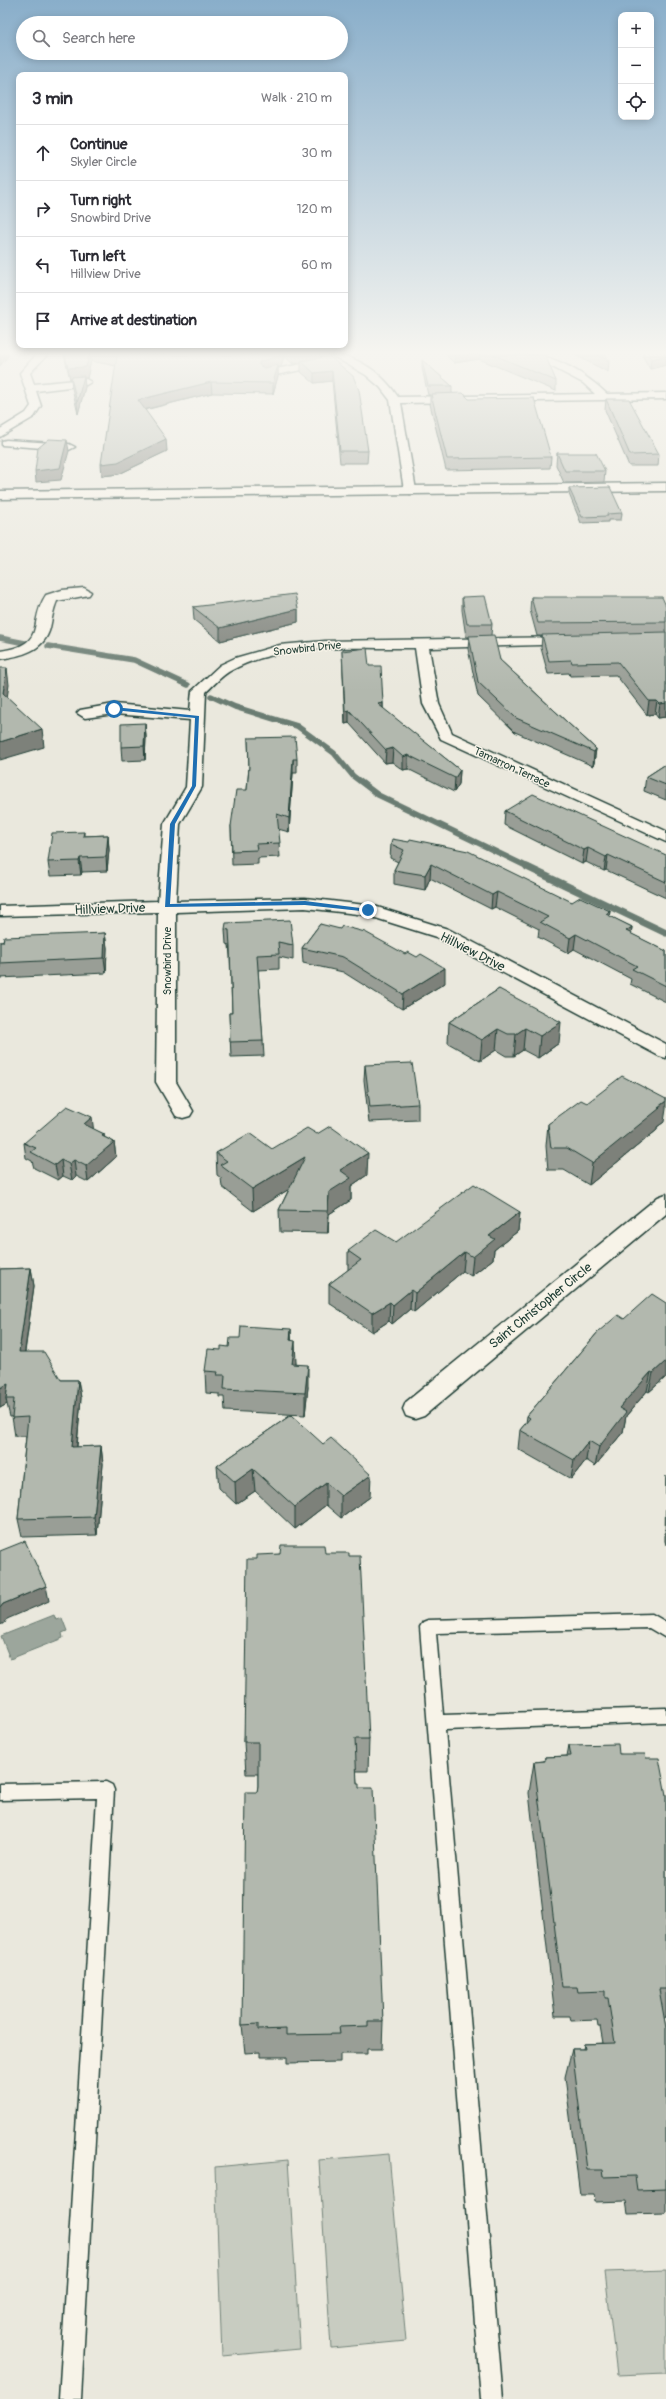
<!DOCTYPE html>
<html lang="en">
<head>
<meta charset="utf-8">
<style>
  :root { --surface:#fff; --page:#f2f2f3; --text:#2b2b33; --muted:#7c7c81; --line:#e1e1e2 }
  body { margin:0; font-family:Pangolin,sans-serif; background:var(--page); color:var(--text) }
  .controls { position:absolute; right:12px; top:12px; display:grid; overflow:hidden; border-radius:8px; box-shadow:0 2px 10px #0003 }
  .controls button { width:36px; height:36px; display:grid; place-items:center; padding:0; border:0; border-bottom:1px solid var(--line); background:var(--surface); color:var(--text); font:20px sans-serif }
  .stop { position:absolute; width:12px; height:12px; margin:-9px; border:3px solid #1f6fb2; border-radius:50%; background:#fff }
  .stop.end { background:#1f6fb2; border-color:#fff; box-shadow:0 1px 4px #0008 }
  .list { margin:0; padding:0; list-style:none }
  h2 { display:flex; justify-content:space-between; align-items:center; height:52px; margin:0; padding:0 16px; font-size:17px }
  h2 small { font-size:13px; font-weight:400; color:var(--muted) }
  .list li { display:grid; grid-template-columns:26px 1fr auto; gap:12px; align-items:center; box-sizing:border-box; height:56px; padding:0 16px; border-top:1px solid var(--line) }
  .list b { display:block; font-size:15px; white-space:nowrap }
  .list p { margin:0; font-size:13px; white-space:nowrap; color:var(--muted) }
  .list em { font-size:13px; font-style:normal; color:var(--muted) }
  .icon { flex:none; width:22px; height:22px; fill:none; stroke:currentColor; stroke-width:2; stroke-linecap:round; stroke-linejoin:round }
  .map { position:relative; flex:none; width:666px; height:2399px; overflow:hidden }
  .search { position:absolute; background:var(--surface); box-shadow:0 2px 10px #0003; left:16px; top:16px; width:332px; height:44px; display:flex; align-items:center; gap:10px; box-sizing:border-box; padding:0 14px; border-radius:22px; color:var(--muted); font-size:15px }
  .panel { position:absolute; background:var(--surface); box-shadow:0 2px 10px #0003; left:16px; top:72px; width:332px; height:276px; border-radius:8px }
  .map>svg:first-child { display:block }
  .green { fill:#c8ccc1; stroke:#74847a }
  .water { fill:#9ca69c; stroke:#6a7c72 }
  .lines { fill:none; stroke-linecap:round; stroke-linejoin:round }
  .stream-far1 { stroke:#6a7c72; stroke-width:5.5 }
  .stream { stroke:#6a7c72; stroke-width:7 }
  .service-casing { stroke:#1f3d34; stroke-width:3 }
  .minor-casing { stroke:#1f3d34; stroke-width:3 }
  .tertiary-casing { stroke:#1f3d34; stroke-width:3 }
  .service { fill:#f7f3e8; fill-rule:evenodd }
  .minor { fill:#f7f3e8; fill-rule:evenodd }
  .tertiary { fill:#f7f3e8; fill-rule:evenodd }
  .wall { fill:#999e96; stroke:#1f3d34 }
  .shaded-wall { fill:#7d817a; stroke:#1f3d34 }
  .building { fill:#b2b8ae; stroke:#1f3d34 }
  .route { fill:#1f6fb2 }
  .labels { text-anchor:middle; stroke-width:3; stroke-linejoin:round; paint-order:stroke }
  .far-street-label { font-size:11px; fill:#1f3d34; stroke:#f7f3e8 }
  .street-label { font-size:13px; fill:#1f3d34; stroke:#f7f3e8 }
</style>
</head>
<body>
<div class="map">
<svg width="666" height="2399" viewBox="0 0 666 2399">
  <rect width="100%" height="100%" fill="#eae8dd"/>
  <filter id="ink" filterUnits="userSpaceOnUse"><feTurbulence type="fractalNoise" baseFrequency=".025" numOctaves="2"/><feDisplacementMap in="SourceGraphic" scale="8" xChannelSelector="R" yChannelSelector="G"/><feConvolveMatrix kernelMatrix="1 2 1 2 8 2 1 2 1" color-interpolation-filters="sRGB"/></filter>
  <g filter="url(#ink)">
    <g class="green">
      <polygon points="389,2154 406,2341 331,2348 319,2160"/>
      <polygon points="288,2160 300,2349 222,2356 215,2167"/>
      <polygon points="666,2270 666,2373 617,2375 605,2272"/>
    </g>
    <polygon class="water" points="54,1615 56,1620 62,1618 67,1631 62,1633 63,1638 10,1659 1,1636"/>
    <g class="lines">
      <g class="stream-far1">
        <polyline points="0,638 25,643"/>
        <polyline points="48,646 134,660 188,685"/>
        <polyline points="211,696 235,707 297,726 334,753 353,776 378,795 530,868"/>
      </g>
      <polyline class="stream" points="527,867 666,933"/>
      <g class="service-casing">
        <g id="service">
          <polygon points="652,1614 666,1622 666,1638 649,1628 436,1633 443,1715 666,1708 666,1722 445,1730 503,2399 481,2399 420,1627 423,1622 428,1620"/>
          <polygon points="106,1782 112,1785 114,1790 81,2399 59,2399 97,1798 0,1800 0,1784"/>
        </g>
      </g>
      <g class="minor-casing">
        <g id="minor">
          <polygon points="36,355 47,355 30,373 34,384 86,379 91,382 86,385 36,391 41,406 34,417 0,437 0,429 26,413 31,406 20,373"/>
          <path d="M331 355C358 355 383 374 398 397L595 394 583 383 529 355C556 355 587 375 607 394L666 393V399L401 403 416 490 410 494 404 490 390 400 380 387 366 375Z"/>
          <polygon points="329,359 334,362 333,364 265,377 260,374 265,371"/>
          <polygon points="6,440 69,444 75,447 69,450 2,445 2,441"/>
          <path d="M84 588 91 592 89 595 57 601C53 610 52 619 50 628 44 651 21 656 0 659V651C49 644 27 623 46 595L62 590Z"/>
          <path d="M571 637 578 641 576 644 429 648 439 704 452 733 666 831V842L441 739 423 704 415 648C356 649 285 641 232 670 222 675 214 685 206 692L202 787 180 824 176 901 305 898 374 906 448 929 666 1044V1058L659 1056 436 937 366 915 305 908 176 912V1082L193 1111 190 1116 183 1118 176 1116 156 1082 158 912 0 916V906L158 901 164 824 186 787 190 720 114 714 85 718 77 713 80 710 114 704 190 711 192 691 220 665 235 658 280 645 325 641Z"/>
          <polygon points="666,1194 666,1214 424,1416 415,1419 406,1416 403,1409 406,1402 658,1197"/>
        </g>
      </g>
      <g class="tertiary-casing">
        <polygon id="tertiary" points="666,483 666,491 0,499 0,491"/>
      </g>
      <use href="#service" class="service"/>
      <use href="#minor" class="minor"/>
      <use href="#tertiary" class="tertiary"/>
    </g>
    <g class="wall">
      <polygon points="64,355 321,355 321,357 329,356 368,451 367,463 340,463 332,381 314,383 301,372 301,363 293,364 284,356 281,367 278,367 278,376 273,394 212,393 145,410 167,451 119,474 102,476 116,366 91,361 87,378 84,378 85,387 78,414 72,388 71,379 70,379"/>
      <polygon points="446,355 545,355 556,381 556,391 479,359 454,363"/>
      <polygon points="575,355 606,355 609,361 608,372"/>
      <polygon points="642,355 666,355 666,365 650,369"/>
      <polygon points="422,360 452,386 452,393 469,399 551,457 550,468 446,470 430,404 430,395 428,395 422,368"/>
      <polygon points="606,399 659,454 658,466 629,466 605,410"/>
      <polygon points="557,453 605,471 604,482 564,483 556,465"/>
      <polygon points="569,488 622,513 621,520 608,520 608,522 581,523 569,494"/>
      <polygon points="462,597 492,624 491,635 500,660 596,749 594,763 593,766 515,732 478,696 468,649 469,637 466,637 462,610"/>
      <polygon points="531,597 666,606 666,717 658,718 655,714 647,715 616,675 570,676 569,673 548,674 541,648 542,636 537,636 530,610"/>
      <polygon points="193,607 298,609 298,622 220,641 194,620"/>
      <polygon points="342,651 369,666 383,703 383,709 460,770 459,784 454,792 408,769 403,770 392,762 385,763 349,723 345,724"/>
      <polygon points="145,723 146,737 145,760 122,761 121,747"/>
      <polygon points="248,738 297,759 297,773 293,773 289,832 278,829 280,857 258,858 258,864 232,865 231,826 247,790 249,768"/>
      <polygon points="666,764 666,800 644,791 646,777"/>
      <polygon points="505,811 666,855 666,898 606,870 604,871 586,862 582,864 504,825"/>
      <polygon points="84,832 84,836 108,835 109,850 107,871 82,872 81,875 50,876 48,862"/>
      <polygon points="391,844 572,902 610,911 609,916 632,927 631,934 666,951 666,1002 630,984 631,979 574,949 568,953 538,937 539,929 495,907 491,909 430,878 425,890 394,884 394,870 398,862 390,858"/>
      <polygon points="320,924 445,983 402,1009 343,972 303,963 302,948"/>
      <polygon points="225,929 293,945 293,960 279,957 279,969 258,970 264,1056 231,1057 229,1013 232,1013 230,956 229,945 226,944"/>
      <polygon points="105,933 107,948 106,973 0,978 0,942"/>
      <polygon points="499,989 559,1043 538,1058 523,1050 514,1056 506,1056 496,1050 480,1061 448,1043 449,1022"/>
      <polygon points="365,1065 418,1104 418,1120 369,1122 364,1080"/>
      <polygon points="587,1103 664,1122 657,1127 657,1130 589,1185 564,1170 548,1170 546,1146 548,1124"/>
      <polygon points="93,1129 104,1134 104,1137 114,1142 116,1157 88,1182 76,1176 72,1180 63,1176 58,1180 34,1168 32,1161 26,1158 24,1143"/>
      <polygon points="272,1149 367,1175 351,1186 351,1200 329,1214 328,1233 280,1232 279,1210 289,1189 253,1211 222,1187 221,1178 217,1175 216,1153"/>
      <polygon points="520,1212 518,1231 494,1250 493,1259 471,1276 463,1271 414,1312 410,1309 392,1324 389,1321 372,1332 329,1303 329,1284 348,1270 348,1251 396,1242"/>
      <polygon points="31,1268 34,1286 25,1352 61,1380 78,1380 81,1398 77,1447 101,1446 103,1464 97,1535 22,1537 18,1519 26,1436 15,1436 12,1417 10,1417 7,1404 0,1408 0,1269"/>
      <polygon points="598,1332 666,1377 649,1392 647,1391 626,1416 623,1432 595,1466 586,1460 571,1479 518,1449 520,1430 526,1423 527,1416"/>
      <polygon points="292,1340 296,1364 308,1387 305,1415 225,1411 224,1397 219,1397 219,1394 206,1393 205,1371 221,1350 229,1347"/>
      <polygon points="291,1415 370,1497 341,1518 326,1505 295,1529 255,1491 236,1504 219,1488 217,1466"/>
      <polygon points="666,1476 666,1545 665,1541"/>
      <polygon points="325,1553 369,1739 368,1771 356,1771 357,1784 383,2021 382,2049 367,2049 367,2054 340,2054 340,2062 287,2063 287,2057 260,2057 260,2052 245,2053 242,2025 257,1792 258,1786 258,1774 246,1774 244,1742 257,1559 280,1554"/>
      <polygon points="569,1745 619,1754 646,1758 666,1795 666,2017 664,2018 666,2028 666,2213 628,2214 626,2201 595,2202 594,2195 580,2195 565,2077 572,2049 583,2049 584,2044 603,2043 600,2026 598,2026 597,2020 571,2021 570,2016 555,2016 529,1793 534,1762 544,1761 545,1757 567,1756"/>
    </g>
    <g class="shaded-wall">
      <polygon points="0,355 9,355 0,366"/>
      <polygon points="89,355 91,355 91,361 87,378 84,378 85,387 78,414 77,403 83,378 70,379 68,368"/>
      <polygon points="281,355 284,355 284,356 281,367 278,367 278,376 273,394 273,383 259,373 259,362"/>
      <polygon points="292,355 321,355 321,359 301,361 301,363 293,364"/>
      <polygon points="455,355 480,355 479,359 454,363"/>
      <polygon points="666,356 666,365 650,369 651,359"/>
      <polygon points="332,371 332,381 314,383 314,373"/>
      <polygon points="211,382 212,393 139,411 138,400"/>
      <polygon points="166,439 167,451 119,474 102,476 101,464"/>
      <polygon points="67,440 69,451 61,480 36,482 35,471"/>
      <polygon points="298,609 298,622 220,641 220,628"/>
      <polygon points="7,668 9,685 5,711 3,693"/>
      <polygon points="649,701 657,701 655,714 647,715"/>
      <polygon points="383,703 383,717 378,704"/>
      <polygon points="666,703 666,717 658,718 660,704"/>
      <polygon points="349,710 349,723 345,724 345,711"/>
      <polygon points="145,723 146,737 145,760 144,746"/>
      <polygon points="42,729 44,747 0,760 0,742"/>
      <polygon points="393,748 392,762 385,763 386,750"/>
      <polygon points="596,749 594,763 593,766 594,752"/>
      <polygon points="408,755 408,769 403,770 403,757"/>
      <polygon points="293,759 293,773 289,832 289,818"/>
      <polygon points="460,770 459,784 454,792 455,778"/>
      <polygon points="108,835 109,850 107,871 106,857"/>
      <polygon points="588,848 586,862 582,864 584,850"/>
      <polygon points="608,855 606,870 604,871 606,857"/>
      <polygon points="80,858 82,872 81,875 79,861"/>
      <polygon points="431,864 430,878 425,890 425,875"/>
      <polygon points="497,892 495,907 491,909 492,895"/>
      <polygon points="610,911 608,926 606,914"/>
      <polygon points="632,927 630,942 626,931"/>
      <polygon points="105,933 107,948 106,973 104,958"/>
      <polygon points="576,934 574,949 568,953 570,938"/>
      <polygon points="445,968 445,983 402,1009 403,994"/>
      <polygon points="561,1022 559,1043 538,1058 540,1036"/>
      <polygon points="525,1028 523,1050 514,1056 516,1034"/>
      <polygon points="498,1029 496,1050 480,1061 482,1040"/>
      <polygon points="666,1101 666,1109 664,1122 657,1127 657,1130 589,1185 592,1163"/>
      <polygon points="92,1117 94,1133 84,1124"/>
      <polygon points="104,1134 106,1149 114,1142 116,1157 88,1182 86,1166 102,1136"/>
      <polygon points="368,1153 367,1175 351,1186 351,1200 329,1214 328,1233 328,1211 329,1192 340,1170"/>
      <polygon points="305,1157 306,1179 253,1211 252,1189"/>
      <polygon points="61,1160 63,1176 58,1180 55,1165"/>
      <polygon points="74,1160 76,1176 72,1180 69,1164"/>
      <polygon points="520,1212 518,1231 494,1250 493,1259 471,1276 473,1257 489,1236"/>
      <polygon points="465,1252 463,1271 414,1312 415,1293"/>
      <polygon points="31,1268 34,1286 22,1371 19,1352"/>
      <polygon points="411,1290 410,1309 392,1324 393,1305"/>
      <polygon points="390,1302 389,1321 372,1332 372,1313"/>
      <polygon points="291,1329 292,1351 290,1340"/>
      <polygon points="295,1341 296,1363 293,1386 292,1364"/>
      <polygon points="666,1361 666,1377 649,1392 653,1373"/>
      <polygon points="308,1365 308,1387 305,1415 305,1393"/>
      <polygon points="651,1372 647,1391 626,1416 623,1432 595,1466 599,1447 619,1408"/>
      <polygon points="78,1380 81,1398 75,1465 72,1447"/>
      <polygon points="8,1384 6,1399 7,1404 0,1408 0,1388"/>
      <polygon points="589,1441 586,1460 571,1479 574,1460"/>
      <polygon points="101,1446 103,1464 97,1535 94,1517"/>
      <polygon points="253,1469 255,1491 236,1504 235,1482"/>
      <polygon points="371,1475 370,1497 341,1518 341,1496"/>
      <polygon points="326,1483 326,1505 295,1529 295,1507"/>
      <polygon points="46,1586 49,1601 7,1619 5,1623 0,1625 0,1608 3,1604"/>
    </g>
    <g class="building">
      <polygon points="65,355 89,355 86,367 68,368"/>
      <polygon points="113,355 281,355 280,356 259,362 259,365 264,368 278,365 273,383 211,382 138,400 166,439 118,462 101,464 117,356"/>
      <polygon points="494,355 545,355 556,381"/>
      <polygon points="597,355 606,355 609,361"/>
      <polygon points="649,355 666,355 666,356 651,359"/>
      <polygon points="329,356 353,376 359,390 368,451 340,451 332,371 314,373 301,361"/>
      <polygon points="422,360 452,386 428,386"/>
      <polygon points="84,376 77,403 71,377"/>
      <polygon points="463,393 469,399 534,398 551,457 447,459 431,394"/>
      <polygon points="606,399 629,399 659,454 630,455"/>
      <polygon points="49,439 67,440 60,468 35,471 38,448"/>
      <polygon points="557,453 596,453 605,471 565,471"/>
      <polygon points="610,487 622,513 607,514 608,516 582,517 569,488"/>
      <polygon points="295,594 298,609 220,628 193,607"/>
      <polygon points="485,596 492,624 467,624 462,597"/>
      <polygon points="531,597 662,597 666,606 666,622 538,623"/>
      <polygon points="666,632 666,703 660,704 657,701 649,701 618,662 572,663 571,660 549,661 542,635"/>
      <polygon points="494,635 500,660 596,749 594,752 516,718 478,682 469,636"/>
      <polygon points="367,648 369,666 381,666 383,703 378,704 460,770 455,778 408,755 403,757 393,748 386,750 349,710 345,711 342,651"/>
      <polygon points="0,668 7,668 3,693 42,729 0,742"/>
      <polygon points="145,723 144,746 121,747 121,724"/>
      <polygon points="295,737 297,759 293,759 289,818 277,814 280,843 256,844 257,850 232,851 231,826 236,790 247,790 249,767 248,738"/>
      <polygon points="666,764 666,785 646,777"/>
      <polygon points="533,794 666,855 666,882 608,855 606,857 588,848 584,850 505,811"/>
      <polygon points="84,832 83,836 108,835 106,857 80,858 79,861 48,862 52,833"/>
      <polygon points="392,839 409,842 410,839 468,851 572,902 580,897 610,911 606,914 632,927 626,931 666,951 666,986 632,969 637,966 576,934 570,938 540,922 548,917 497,892 492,895 431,864 425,875 394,870 404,850 391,844"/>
      <polygon points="290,920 293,945 278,942 279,954 257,955 263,1041 230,1042 229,1013 232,1013 230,947 229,930 225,929 226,923"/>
      <polygon points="320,924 340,929 342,926 365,932 405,954 408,952 417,957 421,954 445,968 403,994 343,957 302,948"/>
      <polygon points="105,933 104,958 0,963 0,942 3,942 4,937"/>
      <polygon points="499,989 561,1022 540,1036 525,1028 516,1034 508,1034 498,1029 482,1040 449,1022"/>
      <polygon points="412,1063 418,1104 370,1107 365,1065"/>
      <polygon points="622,1076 666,1099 666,1101 658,1107 660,1108 592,1163 567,1148 551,1148 548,1124 581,1100 587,1103"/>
      <polygon points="67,1106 92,1117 84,1124 104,1134 102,1136 114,1142 86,1166 74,1160 69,1164 61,1160 55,1165 31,1152 36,1148 24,1143"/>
      <polygon points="330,1126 368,1153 340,1170 351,1178 329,1192 328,1211 279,1210 305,1157 252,1189 220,1165 227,1161 216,1153 250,1133 272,1149 307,1128 317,1134"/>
      <polygon points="474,1184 520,1212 489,1236 495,1239 473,1257 465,1252 415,1293 411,1290 393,1305 390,1302 372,1313 329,1284 361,1260 348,1251 376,1230 396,1242"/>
      <polygon points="31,1268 19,1352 44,1352 61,1380 78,1380 72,1447 101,1446 94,1517 18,1519 28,1417 12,1418 14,1399 6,1399 8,1384 0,1388 0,1269"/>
      <polygon points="652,1294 666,1303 666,1361 653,1373 651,1372 619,1408 626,1412 599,1447 589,1441 574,1460 520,1430 530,1418 527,1416 598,1332 618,1315 624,1319"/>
      <polygon points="241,1326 291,1329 290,1340 295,1341 292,1364 308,1365 305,1393 224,1389 225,1375 217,1375 218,1372 205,1371 208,1349 221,1350 221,1346 229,1347 230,1338 240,1338"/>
      <polygon points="291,1415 323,1444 331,1438 371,1475 341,1496 326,1483 295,1507 253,1469 235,1482 217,1466"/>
      <polygon points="25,1541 46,1586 3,1604 0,1608 0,1551"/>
      <polygon points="281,1545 324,1545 325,1553 349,1553 349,1556 360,1556 369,1739 355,1739 357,1784 359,1784 359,1788 373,1788 383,2021 368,2021 368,2026 339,2027 340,2034 286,2035 286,2029 258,2030 258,2024 242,2025 245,1792 257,1792 258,1786 258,1742 244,1742 247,1559 257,1559 257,1555 280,1554"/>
      <polygon points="618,1744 619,1754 645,1754 646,1758 659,1758 666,1795 666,1989 659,1989 666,2028 666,2189 637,2190 635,2176 603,2177 602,2170 587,2170 572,2049 585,2049 584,2044 615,2043 608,1998 605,1998 605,1991 578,1992 577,1987 562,1987 534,1762 545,1761 545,1757 571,1756 569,1745"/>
    </g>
  </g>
  <linearGradient id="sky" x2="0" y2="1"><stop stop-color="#89aeca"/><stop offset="0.51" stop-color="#f6f5f0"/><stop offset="1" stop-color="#f6f5f0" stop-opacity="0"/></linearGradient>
  <rect width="666" height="691" fill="url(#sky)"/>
  <polygon class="route" points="114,707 199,716 196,786 175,824 170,904 305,901 368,909 370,912 305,905 165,907 170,824 192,786 195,718 113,710"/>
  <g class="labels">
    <g class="far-street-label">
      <text transform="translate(307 648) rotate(-6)" y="4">Snowbird Drive</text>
      <text transform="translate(512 767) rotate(25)" y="4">Tamarron Terrace</text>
      <text transform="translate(167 961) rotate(-90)" y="4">Snowbird Drive</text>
    </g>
    <g class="street-label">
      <text transform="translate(110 908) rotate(-2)" y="5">Hillview Drive</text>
      <text transform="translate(473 951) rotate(27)" y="5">Hillview Drive</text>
      <text transform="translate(540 1305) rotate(-39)" y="5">Saint Christopher Circle</text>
    </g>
  </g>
</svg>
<div class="controls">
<button>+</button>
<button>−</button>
<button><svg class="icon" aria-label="locate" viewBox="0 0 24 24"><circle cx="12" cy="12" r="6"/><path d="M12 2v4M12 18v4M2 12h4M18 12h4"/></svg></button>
</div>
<div class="stop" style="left:114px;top:709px"></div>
<div class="stop end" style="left:368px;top:910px"></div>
<div class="search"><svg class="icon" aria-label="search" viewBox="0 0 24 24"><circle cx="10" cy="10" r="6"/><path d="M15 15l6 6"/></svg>Search here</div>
<section class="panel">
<h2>3 min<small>Walk · 210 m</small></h2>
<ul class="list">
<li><svg class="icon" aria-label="ahead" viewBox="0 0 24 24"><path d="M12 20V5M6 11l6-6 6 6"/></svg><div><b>Continue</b><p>Skyler Circle</p></div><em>30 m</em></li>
<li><svg class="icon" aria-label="right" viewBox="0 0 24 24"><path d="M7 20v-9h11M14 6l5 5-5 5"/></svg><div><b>Turn right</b><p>Snowbird Drive</p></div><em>120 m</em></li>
<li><svg class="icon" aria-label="left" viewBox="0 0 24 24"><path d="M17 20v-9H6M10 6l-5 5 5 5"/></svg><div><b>Turn left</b><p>Hillview Drive</p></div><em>60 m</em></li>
<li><svg class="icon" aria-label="arrive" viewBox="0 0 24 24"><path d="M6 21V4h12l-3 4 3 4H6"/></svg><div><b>Arrive at destination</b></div></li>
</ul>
</section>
</div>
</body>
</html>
